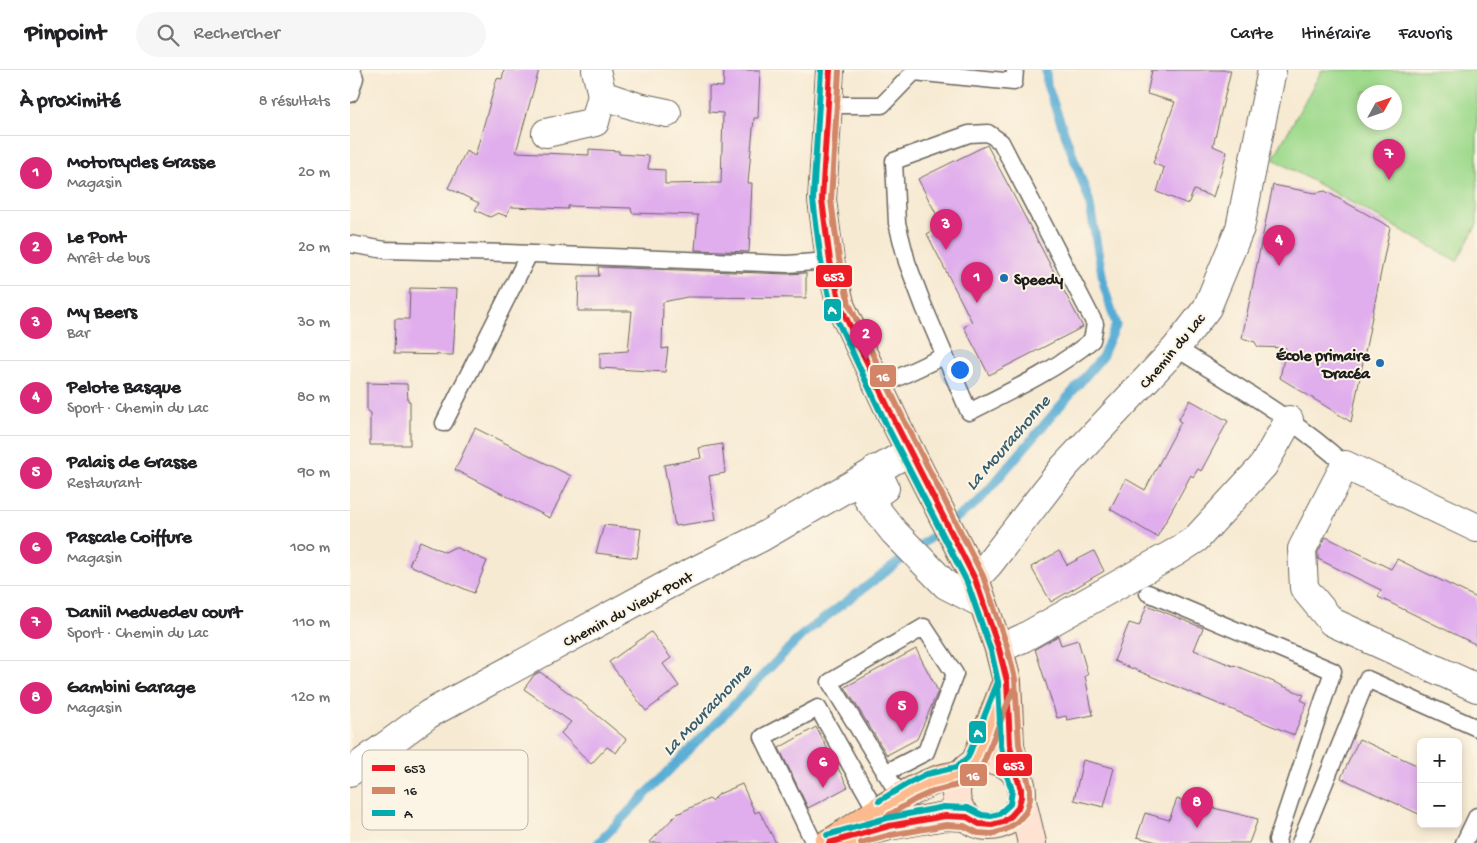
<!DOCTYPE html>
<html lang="fr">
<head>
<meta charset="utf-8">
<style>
  :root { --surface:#fff; --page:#f6f6f6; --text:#202124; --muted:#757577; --line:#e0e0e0; --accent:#db2777 }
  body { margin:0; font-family:"Gochi Hand",sans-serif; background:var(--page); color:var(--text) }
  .controls { position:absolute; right:15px; bottom:15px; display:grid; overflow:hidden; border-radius:8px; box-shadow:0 2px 8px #0003 }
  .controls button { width:45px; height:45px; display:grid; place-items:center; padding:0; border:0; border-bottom:1px solid var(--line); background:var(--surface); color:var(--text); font:25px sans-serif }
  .compass { position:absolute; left:1007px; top:15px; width:45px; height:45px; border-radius:50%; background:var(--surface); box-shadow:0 2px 8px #0003; rotate:50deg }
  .you { position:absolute; left:609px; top:299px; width:18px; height:18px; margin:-12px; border:4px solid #fff; border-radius:50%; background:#1a73e8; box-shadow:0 0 0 8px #1a73e833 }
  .badge { display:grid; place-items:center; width:32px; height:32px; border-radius:50%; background:var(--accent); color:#fff; font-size:16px; font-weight:700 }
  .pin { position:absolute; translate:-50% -41px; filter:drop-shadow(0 1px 2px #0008) }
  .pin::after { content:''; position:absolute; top:26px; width:18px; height:15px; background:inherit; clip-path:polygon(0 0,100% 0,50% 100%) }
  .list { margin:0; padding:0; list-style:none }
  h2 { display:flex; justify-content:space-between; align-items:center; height:65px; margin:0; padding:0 20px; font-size:21px }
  h2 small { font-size:16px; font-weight:400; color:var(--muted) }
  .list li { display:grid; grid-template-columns:32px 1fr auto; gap:15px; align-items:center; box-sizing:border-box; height:75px; padding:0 20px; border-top:1px solid var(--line) }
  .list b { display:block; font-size:19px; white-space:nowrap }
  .list p { margin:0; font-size:16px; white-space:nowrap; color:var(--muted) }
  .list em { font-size:16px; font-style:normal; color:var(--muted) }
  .icon { flex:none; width:28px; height:28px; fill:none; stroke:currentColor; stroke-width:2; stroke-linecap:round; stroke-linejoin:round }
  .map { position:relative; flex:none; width:1127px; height:773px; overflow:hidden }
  header { display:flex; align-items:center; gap:30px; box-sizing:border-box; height:70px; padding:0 25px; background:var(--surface); border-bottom:1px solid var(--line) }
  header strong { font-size:24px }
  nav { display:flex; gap:28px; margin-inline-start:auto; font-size:18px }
  .search { width:350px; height:45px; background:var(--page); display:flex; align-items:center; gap:12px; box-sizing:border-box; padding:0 18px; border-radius:28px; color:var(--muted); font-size:19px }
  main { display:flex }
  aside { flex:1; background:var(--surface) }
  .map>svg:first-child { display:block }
  .green { fill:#9fda8d; stroke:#5e7b54; fill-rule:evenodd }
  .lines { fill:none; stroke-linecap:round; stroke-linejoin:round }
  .stream { stroke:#57acd4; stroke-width:9 }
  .building { fill:#e0aded }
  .lane-casing { stroke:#69645c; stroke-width:19 }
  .street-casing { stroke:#69645c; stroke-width:30 }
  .secondary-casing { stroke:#69645c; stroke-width:30 }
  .primary-casing { stroke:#69645c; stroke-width:30 }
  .lane { stroke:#fff; stroke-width:16 }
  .street { stroke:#fff; stroke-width:28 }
  .secondary { stroke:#fee3d2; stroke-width:28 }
  .primary { stroke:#fcba8e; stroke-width:28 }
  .bus-1-casing { stroke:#fcf5e5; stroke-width:10 }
  .bus-2-casing { stroke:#fcf5e5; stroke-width:10 }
  .bus-3-casing { stroke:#fcf5e5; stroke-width:10 }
  .bus-1 { stroke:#ed1c24; stroke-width:6 }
  .bus-2 { stroke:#d28667; stroke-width:6 }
  .bus-3 { stroke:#06aaad; stroke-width:6 }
  .poi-dot { fill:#1f6fb2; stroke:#fcf5e5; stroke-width:2 }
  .labels { text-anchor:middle; stroke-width:4; stroke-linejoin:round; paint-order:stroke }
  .poi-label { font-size:16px; font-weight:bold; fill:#1c1c1c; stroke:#fcf5e5; text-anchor:start }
  .street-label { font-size:16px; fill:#1c1c1c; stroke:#fcf5e5 }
  .water-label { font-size:18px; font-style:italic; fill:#375d6f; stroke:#fcf5e5 }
  .key { fill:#fcf5e5; stroke:#b9b4a9; stroke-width:1 }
  .key-label { font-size:14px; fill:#1c1c1c }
  .line-badge { stroke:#fcf5e5; stroke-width:2 }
  .badge-label { font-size:14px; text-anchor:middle; font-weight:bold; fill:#fff }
</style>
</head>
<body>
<header>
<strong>Pinpoint</strong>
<div class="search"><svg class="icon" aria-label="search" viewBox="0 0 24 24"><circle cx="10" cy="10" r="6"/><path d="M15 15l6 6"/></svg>Rechercher</div>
<nav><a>Carte</a><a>Itinéraire</a><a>Favoris</a></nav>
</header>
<main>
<aside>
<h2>À proximité<small>8 résultats</small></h2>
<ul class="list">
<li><span class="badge">1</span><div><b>Motorcycles Grasse</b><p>Magasin</p></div><em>20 m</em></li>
<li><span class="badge">2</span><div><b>Le Pont</b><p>Arrêt de bus</p></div><em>20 m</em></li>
<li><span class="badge">3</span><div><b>My Beers</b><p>Bar</p></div><em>30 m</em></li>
<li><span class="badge">4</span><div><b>Pelote Basque</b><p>Sport · Chemin du Lac</p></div><em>80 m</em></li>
<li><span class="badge">5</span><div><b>Palais de Grasse</b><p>Restaurant</p></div><em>90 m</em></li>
<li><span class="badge">6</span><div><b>Pascale Coiffure</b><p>Magasin</p></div><em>100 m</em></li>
<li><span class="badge">7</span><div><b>Daniil Medvedev court</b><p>Sport · Chemin du Lac</p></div><em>110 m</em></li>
<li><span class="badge">8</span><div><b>Gambini Garage</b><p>Magasin</p></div><em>120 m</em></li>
</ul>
</aside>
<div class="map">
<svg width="1127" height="773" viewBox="0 0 1127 773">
  <rect width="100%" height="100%" fill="#fcf5e5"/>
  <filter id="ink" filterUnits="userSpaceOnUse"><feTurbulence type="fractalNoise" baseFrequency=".02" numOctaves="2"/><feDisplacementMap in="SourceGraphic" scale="10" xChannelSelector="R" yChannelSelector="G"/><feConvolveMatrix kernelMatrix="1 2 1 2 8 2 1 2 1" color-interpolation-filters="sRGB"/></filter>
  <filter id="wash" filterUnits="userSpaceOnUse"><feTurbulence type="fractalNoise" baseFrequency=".0096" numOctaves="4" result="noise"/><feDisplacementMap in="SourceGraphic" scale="20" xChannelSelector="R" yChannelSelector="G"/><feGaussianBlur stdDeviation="1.12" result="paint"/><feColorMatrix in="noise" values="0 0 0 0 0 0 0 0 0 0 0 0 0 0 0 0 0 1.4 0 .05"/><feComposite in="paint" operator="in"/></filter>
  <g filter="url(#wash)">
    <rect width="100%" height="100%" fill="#f7ead3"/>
    <path class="green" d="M972 0H1127V154L1107 191 923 89ZM1014 22H1044V52H1014Z"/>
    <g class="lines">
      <polyline class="stream" points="248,773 452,565 629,431 752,287 766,255 754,216 739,130 697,15 696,0"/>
    </g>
    <g id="blocks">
      <g class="building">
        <polygon points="154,0 189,0 166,82 239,85 239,79 269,81 269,84 299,86 298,99 315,100 315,114 371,113 373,43 359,42 359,16 373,17 374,0 410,0 408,48 404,48 398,113 402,113 399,182 345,180 348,145 282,143 281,138 218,136 218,139 161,137 156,146 148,143 140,147 125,140 129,133 98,118 116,81 125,86 147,8 152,9"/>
        <polygon points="802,0 881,0 863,76 877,82 863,127 844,120 838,134 807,122 814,98 803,93 825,32 797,24"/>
        <polygon points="637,75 733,257 639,305 614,257 622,252 577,164 592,155 568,109"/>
        <polygon points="923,115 965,123 975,121 1040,157 1001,352 930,308 936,278 908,277 905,272 892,268"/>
        <polygon points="248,197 437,204 456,203 456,228 337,227 313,232 312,279 318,278 315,302 250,298 250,283 278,281 282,241 228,241 229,206 249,206"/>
        <polygon points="60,218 107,219 103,285 44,284 45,249 59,249"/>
        <polygon points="17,313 57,314 58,331 60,331 60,375 20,375 20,344 17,342"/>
        <polygon points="840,330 878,351 851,401 848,399 843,407 841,405 807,467 760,439 776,409 795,420 831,352 828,350"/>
        <polygon points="125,358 221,406 200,448 105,400"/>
        <polygon points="372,374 375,403 359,406 366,450 325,456 314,395 351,388 349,378"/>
        <polygon points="254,455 291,459 287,488 246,483"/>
        <polygon points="976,467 1041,499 1047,489 1127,528 1127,575 1028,527 1031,520 968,489 968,482"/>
        <polygon points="70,471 95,482 105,477 137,491 124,523 59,495"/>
        <polygon points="709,481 717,495 744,481 754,501 701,532 681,497"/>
        <polygon points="797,535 853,558 844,580 883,596 884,595 954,625 951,630 957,633 944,665 764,591 779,553 789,556"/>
        <polygon points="301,562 321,588 313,594 329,616 296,641 259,592"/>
        <polygon points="708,566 711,575 728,570 738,605 735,606 743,645 717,650 716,646 707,648 685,579"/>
        <polygon points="566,579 588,621 567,669 537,685 495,617"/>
        <polygon points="190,602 230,631 276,669 266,683 257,677 241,694 211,663 221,652 174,619 184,605"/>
        <polygon points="466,657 498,717 458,738 429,678"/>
        <polygon points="1009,669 1071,697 1071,745 991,708"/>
        <polygon points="733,690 764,698 754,737 724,730"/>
        <polygon points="392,714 405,743 409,741 426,773 299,773 327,744 359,729 362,731 369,724"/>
        <polygon points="827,729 908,749 899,773 811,773 787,767 795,743 819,750"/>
      </g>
    </g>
  </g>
  <g filter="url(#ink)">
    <use href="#blocks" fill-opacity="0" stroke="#69645c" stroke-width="1"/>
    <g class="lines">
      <g class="lane-casing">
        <g id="lane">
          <polyline points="564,2 664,12 665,0"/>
          <polyline points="0,24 5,8 2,0"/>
          <polyline points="477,35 532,35 564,2 564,0"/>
          <path d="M638 63 651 72 745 254 742 270C706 300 661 321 619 342L574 237 557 192 547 153 544 91 619 64Z"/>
          <polyline points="0,174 35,180 157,183 437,194 480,191"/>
          <path d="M826 278C884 315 945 349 995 395"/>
          <polyline points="528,317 594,286"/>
          <polyline points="94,353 179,184"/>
          <polyline points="798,523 983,601 927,770 928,773"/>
          <polyline points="535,703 576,682 605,604 574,557 480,612 551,728"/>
          <polyline points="464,773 413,667 468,638 527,742"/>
          <polyline points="950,773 1017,609 1127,658"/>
          <polyline points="1114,773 1127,746"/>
        </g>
      </g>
      <g class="street-casing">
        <g id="street">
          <polyline points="252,25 288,37 317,43"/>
          <polyline points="196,63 245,52 252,25 246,0"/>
          <polyline points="526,399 535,418 518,429 544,462 596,515 633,534"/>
          <polyline points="1127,458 995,395 952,479 954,518 982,552 1127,618"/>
          <polyline points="625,509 639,494 714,397 826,278 857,238 890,158 922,0"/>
          <polyline points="649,579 673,568 826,482 846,469 913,396 939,350"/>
          <polyline points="0,702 79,644 319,514 412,467 560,381"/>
        </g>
      </g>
      <g class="secondary-casing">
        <g id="secondary">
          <circle cx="639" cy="723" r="33"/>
          <polyline points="671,727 682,773"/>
        </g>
      </g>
      <g class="primary-casing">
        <g id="primary">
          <polyline points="480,0 472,130 480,191 491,237 545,352 625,509 649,579 657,611 660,675 666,704"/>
          <polyline points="625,693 653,620"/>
          <polyline points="503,766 539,756 595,746 617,747"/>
          <path d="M479 773C488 769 496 762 505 757 535 737 575 707 611 705"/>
        </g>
      </g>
      <use href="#lane" class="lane"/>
      <use href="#street" class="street"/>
      <use href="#secondary" class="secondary"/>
      <use href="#primary" class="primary"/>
      <g class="bus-1-casing">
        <polyline id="bus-1" points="479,773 539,756 595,746 617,747 629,754 642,755 653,752 661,746 668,738 671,727 671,719 666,704 660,675 657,611 649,579 625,509 545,352 491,237 480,191 472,130 480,0"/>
      </g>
      <g class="bus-2-casing">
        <g id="bus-2">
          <polyline points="489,1 481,130 489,189 499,234 553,348 633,506 657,576 665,609 669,674 680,719 680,729 676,742 667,752 655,760 642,764 628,763 614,756 596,755 541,765 511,773"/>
          <polyline points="539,745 566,729 584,721 615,713 623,705 631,699 663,620"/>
        </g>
      </g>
      <g class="bus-3-casing">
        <g id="bus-3">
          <polyline points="471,0 463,130 471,192 482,239 537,356 617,512 641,581 648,612 651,676 657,706 662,720 660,734 649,744 641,746 632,745 618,738 594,737 537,748 477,765"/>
          <polyline points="529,731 557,714 577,704 607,697 618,687 647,614"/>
        </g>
      </g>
      <use href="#bus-1" class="bus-1"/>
      <use href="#bus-2" class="bus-2"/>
      <use href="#bus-3" class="bus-3"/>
    </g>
  </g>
  <g class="poi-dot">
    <circle cx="654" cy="208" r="5"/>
    <circle cx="1030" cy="293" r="5"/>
  </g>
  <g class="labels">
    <g class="poi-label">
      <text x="664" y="214">Speedy</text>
      <text x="1020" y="290" text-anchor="end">École primaire<tspan x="1020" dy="18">Dracéa</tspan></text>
    </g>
    <g class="street-label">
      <text transform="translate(821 280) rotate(-50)" y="6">Chemin du Lac</text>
      <text transform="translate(277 538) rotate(-28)" y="6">Chemin du Vieux Pont</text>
    </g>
    <g class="water-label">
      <text transform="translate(657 372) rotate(-49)" y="6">La Mourachonne</text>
      <text transform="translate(356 639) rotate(-46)" y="6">La Mourachonne</text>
    </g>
  </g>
  <rect x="12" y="680" width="166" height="80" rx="8" class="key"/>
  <rect x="22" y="695" width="23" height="6" fill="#ed1c24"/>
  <rect x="22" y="717" width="23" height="7" fill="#d28667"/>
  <rect x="22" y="740" width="23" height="6" fill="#06aaad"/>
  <g class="key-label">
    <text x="54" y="703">653</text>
    <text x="54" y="725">16</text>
    <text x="54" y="748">A</text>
  </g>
  <g class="line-badge">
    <rect x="465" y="194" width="38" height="24" rx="5" fill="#ed1c24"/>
    <rect x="473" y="228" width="19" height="24" rx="5" fill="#06aaad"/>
    <rect x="519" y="294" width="28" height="24" rx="5" fill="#d28667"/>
    <rect x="618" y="650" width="19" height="24" rx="5" fill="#06aaad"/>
    <rect x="645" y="683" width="38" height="24" rx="5" fill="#ed1c24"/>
    <rect x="609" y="693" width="29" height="24" rx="5" fill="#d28667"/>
  </g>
  <g class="badge-label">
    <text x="484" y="211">653</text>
    <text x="482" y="244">A</text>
    <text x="533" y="311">16</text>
    <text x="628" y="667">A</text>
    <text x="664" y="700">653</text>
    <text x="623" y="710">16</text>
  </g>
</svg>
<div class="controls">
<button>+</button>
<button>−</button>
</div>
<svg class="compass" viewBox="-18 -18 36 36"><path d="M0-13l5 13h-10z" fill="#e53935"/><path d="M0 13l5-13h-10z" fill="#757577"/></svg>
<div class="you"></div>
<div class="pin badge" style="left:627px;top:233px">1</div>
<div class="pin badge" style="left:516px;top:290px">2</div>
<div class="pin badge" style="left:596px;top:180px">3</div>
<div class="pin badge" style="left:929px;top:196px">4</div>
<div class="pin badge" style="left:552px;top:662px">5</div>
<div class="pin badge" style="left:473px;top:718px">6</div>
<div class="pin badge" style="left:1039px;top:110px">7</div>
<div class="pin badge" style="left:847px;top:758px">8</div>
</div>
</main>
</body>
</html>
